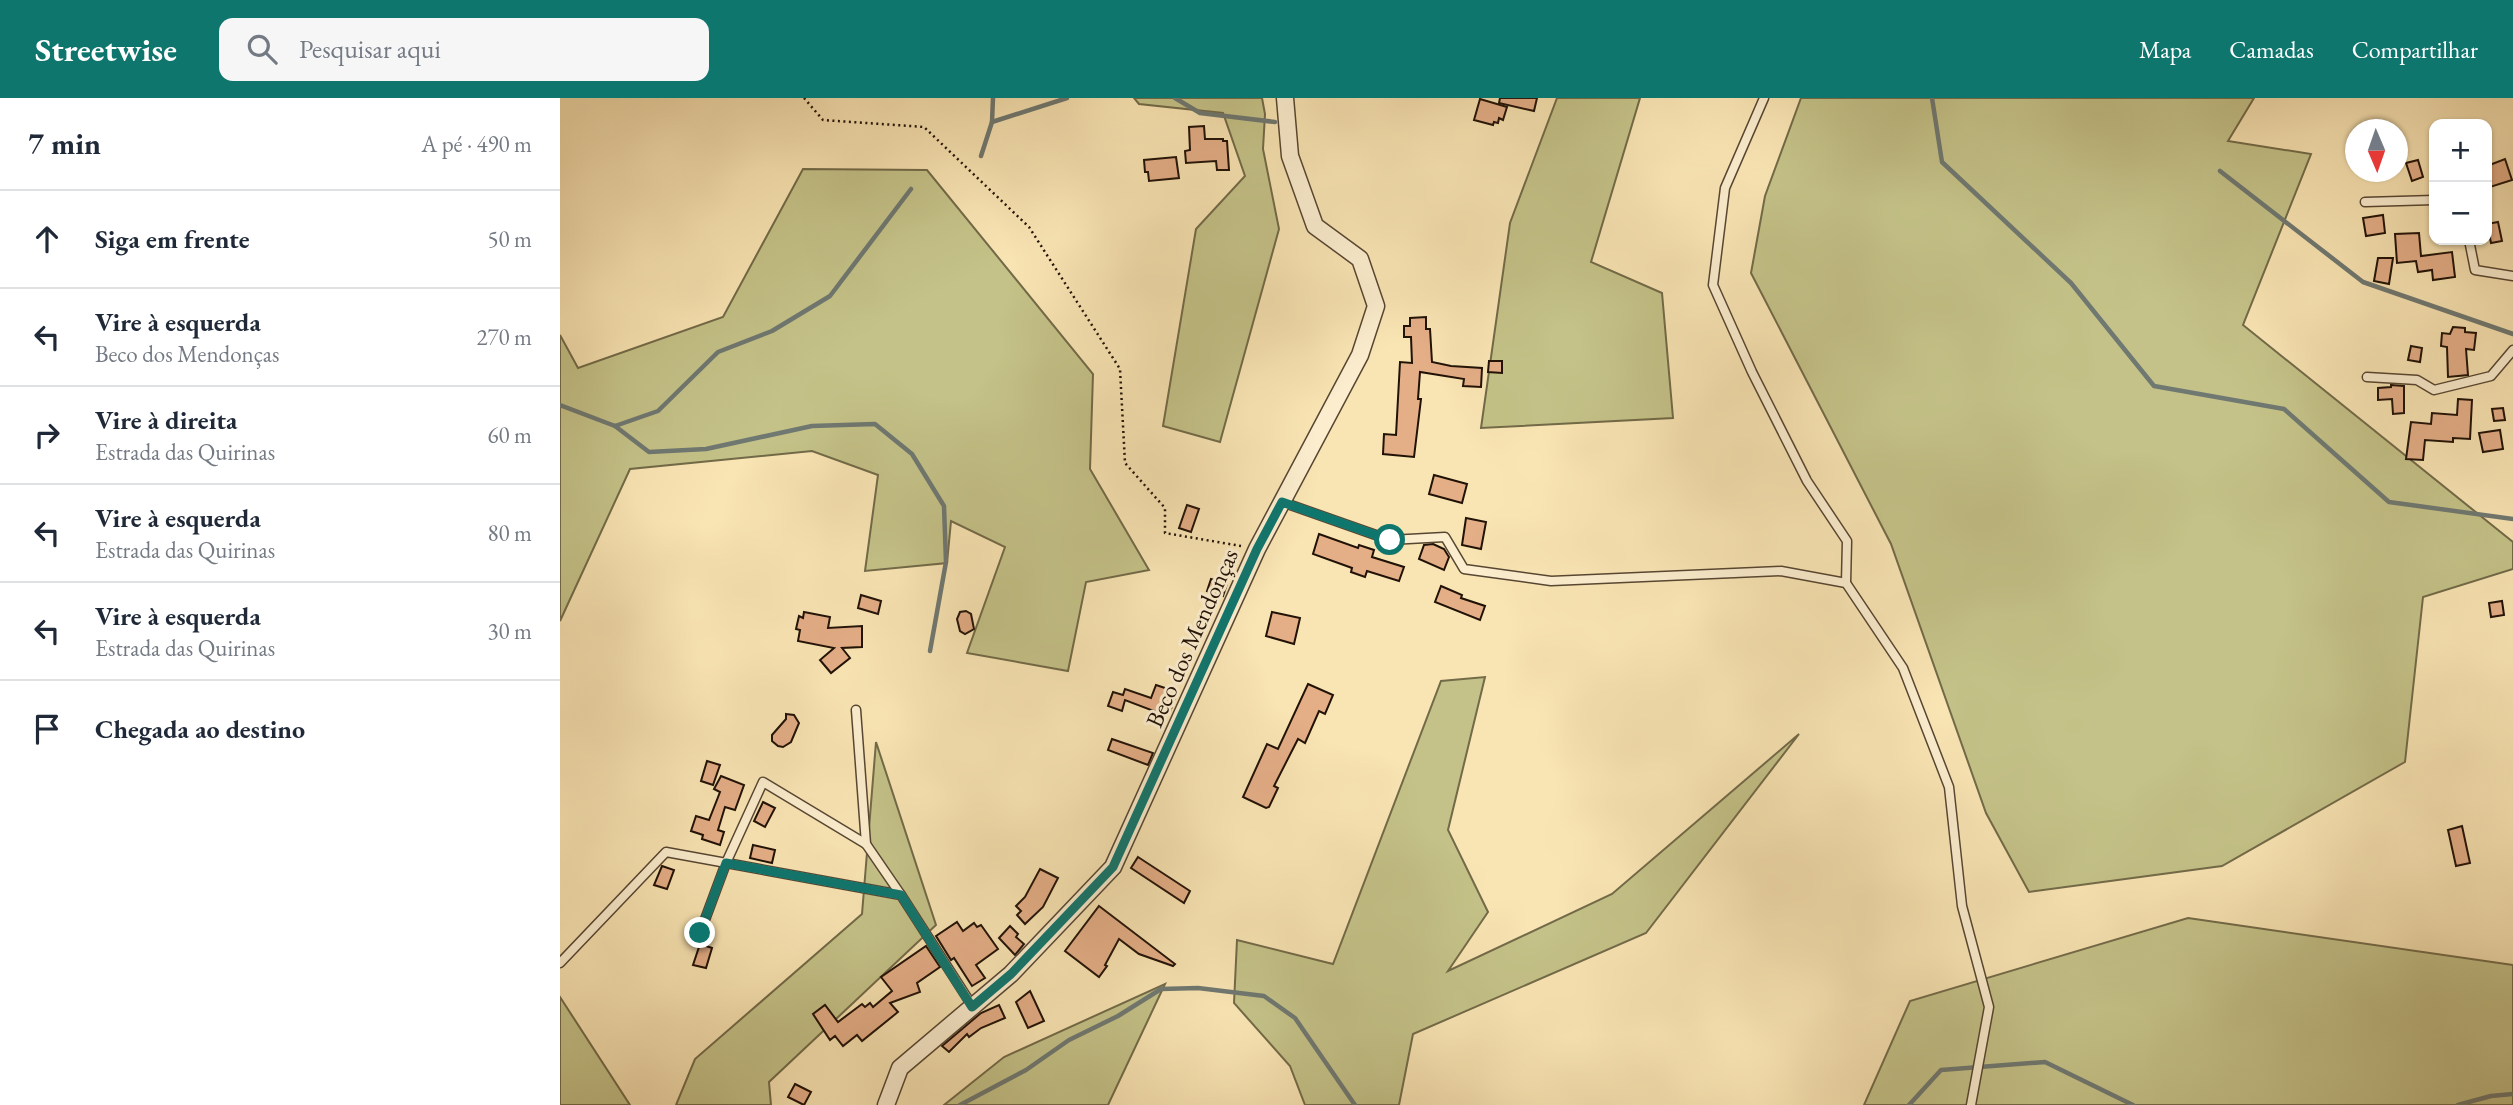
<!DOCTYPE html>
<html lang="pt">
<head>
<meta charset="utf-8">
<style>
  :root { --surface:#fff; --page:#f6f6f7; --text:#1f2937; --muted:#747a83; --line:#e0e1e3; --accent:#0f766e }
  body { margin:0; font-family:"EB Garamond",serif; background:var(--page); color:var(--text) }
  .controls { position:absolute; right:21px; top:21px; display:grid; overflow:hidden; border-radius:14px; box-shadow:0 2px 5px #0004 }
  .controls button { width:63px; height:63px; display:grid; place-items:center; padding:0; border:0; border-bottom:2px solid var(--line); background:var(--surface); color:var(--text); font:35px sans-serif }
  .compass { position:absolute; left:1785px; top:21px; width:63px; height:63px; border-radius:50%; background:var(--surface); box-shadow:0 2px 5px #0004; rotate:178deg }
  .stop { position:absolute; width:21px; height:21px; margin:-16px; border:5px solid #0f766e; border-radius:50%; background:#fff }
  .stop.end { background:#0f766e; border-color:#fff; box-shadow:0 2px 7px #0008 }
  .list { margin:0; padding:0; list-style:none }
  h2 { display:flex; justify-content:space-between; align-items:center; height:91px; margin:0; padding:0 28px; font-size:30px }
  h2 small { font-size:23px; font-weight:400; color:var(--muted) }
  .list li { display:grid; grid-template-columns:46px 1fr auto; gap:21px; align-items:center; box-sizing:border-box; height:98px; padding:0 28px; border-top:2px solid var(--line) }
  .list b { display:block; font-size:26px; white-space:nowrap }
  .list p { margin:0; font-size:23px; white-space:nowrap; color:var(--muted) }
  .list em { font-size:23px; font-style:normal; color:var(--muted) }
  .icon { flex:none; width:38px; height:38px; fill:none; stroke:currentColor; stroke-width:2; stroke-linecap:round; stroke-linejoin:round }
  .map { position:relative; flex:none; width:1953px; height:1007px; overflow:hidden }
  header { display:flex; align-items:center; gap:42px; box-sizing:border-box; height:98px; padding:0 35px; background:var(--accent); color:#fff }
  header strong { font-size:33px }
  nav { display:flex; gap:38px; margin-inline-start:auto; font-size:24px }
  .search { width:490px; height:63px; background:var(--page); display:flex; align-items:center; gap:18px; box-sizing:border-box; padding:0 24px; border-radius:14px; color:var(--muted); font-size:26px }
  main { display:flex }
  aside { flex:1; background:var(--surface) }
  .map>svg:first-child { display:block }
  .green { fill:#c4c288; stroke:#726a48; stroke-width:2 }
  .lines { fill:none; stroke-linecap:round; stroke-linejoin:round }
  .stream { stroke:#6f7871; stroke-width:4.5 }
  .building { fill:#e4ae87; stroke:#211207; stroke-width:2 }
  .lane-casing { stroke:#574632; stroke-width:11 }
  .street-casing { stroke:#574632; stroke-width:19 }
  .path { stroke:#211207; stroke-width:2.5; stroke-dasharray:2 3.5; stroke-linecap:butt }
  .lane { stroke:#fbedce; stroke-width:8 }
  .street { stroke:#fbedce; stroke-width:16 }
  .route { stroke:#0f766e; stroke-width:9 }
  .labels { text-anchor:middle; stroke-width:6; stroke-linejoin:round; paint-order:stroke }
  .street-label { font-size:24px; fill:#211207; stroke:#fbedce }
</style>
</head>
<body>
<header>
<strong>Streetwise</strong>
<div class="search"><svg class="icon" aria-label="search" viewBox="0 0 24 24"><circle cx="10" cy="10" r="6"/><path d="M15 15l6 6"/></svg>Pesquisar aqui</div>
<nav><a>Mapa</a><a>Camadas</a><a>Compartilhar</a></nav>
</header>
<main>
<aside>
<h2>7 min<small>A pé · 490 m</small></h2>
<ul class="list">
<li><svg class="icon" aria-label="ahead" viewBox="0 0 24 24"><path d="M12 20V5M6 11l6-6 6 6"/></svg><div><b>Siga em frente</b></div><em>50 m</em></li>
<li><svg class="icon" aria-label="left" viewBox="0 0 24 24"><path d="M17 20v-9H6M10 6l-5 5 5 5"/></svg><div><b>Vire à esquerda</b><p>Beco dos Mendonças</p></div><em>270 m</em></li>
<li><svg class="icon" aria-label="right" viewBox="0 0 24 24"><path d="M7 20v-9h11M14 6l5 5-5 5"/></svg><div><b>Vire à direita</b><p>Estrada das Quirinas</p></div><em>60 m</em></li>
<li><svg class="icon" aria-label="left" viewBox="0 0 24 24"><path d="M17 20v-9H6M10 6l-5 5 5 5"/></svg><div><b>Vire à esquerda</b><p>Estrada das Quirinas</p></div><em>80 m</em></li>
<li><svg class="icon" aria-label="left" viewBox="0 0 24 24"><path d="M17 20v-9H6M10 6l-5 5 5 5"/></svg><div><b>Vire à esquerda</b><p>Estrada das Quirinas</p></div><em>30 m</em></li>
<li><svg class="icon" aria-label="arrive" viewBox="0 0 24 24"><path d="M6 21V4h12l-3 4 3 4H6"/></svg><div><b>Chegada ao destino</b></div></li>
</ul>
</aside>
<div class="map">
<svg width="1953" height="1007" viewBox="0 0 1953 1007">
  <rect width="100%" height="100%" fill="#f9e4b3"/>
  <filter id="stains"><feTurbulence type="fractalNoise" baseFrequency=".00286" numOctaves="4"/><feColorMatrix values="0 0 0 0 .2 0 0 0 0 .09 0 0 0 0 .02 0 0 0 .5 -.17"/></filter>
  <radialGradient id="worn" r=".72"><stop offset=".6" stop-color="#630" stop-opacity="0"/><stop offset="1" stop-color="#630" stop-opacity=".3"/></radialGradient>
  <g class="green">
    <polygon points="574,0 702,0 705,16 703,51 719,131 660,344 603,328 636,131 685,78 663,15 579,6"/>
    <polygon points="997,0 1080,0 1031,164 1102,195 1113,320 921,330 950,125"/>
    <polygon points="1241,0 1694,0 1668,43 1751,56 1683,227 1953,444 1953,471 1863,499 1845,664 1662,768 1469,794 1426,715 1331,446 1191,175 1205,98"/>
    <polygon points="243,71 367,72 533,276 530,371 589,472 526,484 508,573 407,555 445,449 391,423 387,465 305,473 318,377 252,353 70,371 0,523 0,237 18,270 163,219"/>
    <polygon points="925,579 888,732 928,814 888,873 1052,796 1239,636 1086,835 853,936 839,1007 745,1007 730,968 674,905 677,842 773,866 881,583"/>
    <polygon points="316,644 376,827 209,984 211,1007 116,1007 135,961 302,816"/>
    <polygon points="1628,820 1953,867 1953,1007 1304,1007 1350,903"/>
    <polygon points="605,886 548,1007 384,1007 444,959"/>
    <polygon points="0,899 70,1007 0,1007"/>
  </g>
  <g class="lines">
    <g class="stream">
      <polyline points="615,0 640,15 715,24"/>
      <polyline points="1372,0 1382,64 1511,185 1594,288 1724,311 1829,404 1953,421"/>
      <polyline points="432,24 507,0"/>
      <polyline points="421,58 432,24 433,0"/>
      <polyline points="1660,73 1803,184 1953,236"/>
      <polyline points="0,307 55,328 98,313 158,254 212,233 270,198 351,91"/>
      <polyline points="55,328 89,354 146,351 252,328 315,326 352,356 384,408 386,464 370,553"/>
      <polyline points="400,1007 466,972 509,942 558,918 601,891 638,890 704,898 735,920 795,1007"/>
      <polyline points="1349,1007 1381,972 1485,964 1573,1007"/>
      <polyline points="1898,1007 1931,998 1953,996"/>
    </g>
  </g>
  <g class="building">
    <polygon points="940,0 977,0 974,13 939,5"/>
    <polygon points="920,1 947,9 943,22 939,20 938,25 934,24 933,27 914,22"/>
    <polygon points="644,28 645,41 663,41 663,43 667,43 669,72 657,72 656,63 626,65 625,53 630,52 629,29"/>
    <polygon points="616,59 619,80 589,83 588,74 585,74 584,62"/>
    <polygon points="1945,61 1952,82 1927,90 1927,68"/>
    <polygon points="1858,62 1863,79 1852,83 1846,65"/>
    <polygon points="1823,117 1825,135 1806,138 1803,120"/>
    <polygon points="1938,124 1942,143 1931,145 1927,126"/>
    <polygon points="1859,135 1861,158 1892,154 1895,179 1873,182 1872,172 1858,174 1856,163 1837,165 1835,136"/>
    <polygon points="1818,160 1833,160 1829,186 1814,183"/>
    <polygon points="866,219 866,231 870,231 872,264 891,268 922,270 921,289 903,288 904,281 860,274 858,301 861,301 854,359 823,356 824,336 836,337 840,264 852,265 851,239 844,239 844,228 850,228 850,220"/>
    <polygon points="1893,229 1905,230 1905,234 1916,235 1914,252 1906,251 1908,277 1888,279 1887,249 1881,248 1882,235 1890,236"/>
    <polygon points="1851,248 1862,250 1860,264 1848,262"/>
    <polygon points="929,263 942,263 942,275 928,274"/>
    <polygon points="1831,287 1844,288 1844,315 1833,316 1832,301 1818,302 1818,290 1831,289"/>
    <polygon points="1898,301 1912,302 1910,341 1893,340 1893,344 1865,342 1863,362 1846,361 1851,324 1871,326 1872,315 1897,317"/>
    <polygon points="1943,310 1945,322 1934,323 1932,311"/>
    <polygon points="1940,332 1943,351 1923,354 1919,335"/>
    <polygon points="874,377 907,386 902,405 869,396"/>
    <polygon points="627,407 639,411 631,434 619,430"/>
    <polygon points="906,420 926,424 921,451 902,447"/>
    <polygon points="759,436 798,450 799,447 814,452 812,459 844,469 839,483 807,473 805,479 791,474 792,470 753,456"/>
    <polygon points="873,446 884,451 889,459 884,472 859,461 864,447"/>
    <polygon points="651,481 667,486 663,498 647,493"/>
    <polygon points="881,488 902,497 901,500 925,508 920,522 875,504"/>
    <polygon points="301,497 321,503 318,516 298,510"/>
    <polygon points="1942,503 1944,517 1931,519 1929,505"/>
    <polygon points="406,513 411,516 414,531 405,536 400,533 397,521 400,514"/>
    <polygon points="244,514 270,519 268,530 302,528 302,549 282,550 290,560 271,575 260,562 274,550 238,543 240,532 236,531 239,518 243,520"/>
    <polygon points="712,514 740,520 734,546 706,538"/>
    <polygon points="748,586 773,597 765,616 759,613 745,645 738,641 714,688 718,690 709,709 706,710 683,699 707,646 718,651"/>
    <polygon points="596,587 617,594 610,614 605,612 604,617 565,602 562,613 548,608 553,594 563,597 565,591 591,600"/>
    <polygon points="226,616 234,617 239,625 231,644 223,649 218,648 212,643 212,637 226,621"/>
    <polygon points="552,641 593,655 588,667 548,652"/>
    <polygon points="147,663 160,667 153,687 141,683"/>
    <polygon points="161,678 184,687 175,712 165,709 158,732 164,734 160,747 142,741 143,737 131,733 136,718 149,722 160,694 154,691"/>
    <polygon points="203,704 215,710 205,729 194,723"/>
    <polygon points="1902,728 1910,765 1896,768 1888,732"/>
    <polygon points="193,747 215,752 212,765 190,760"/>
    <polygon points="578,759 630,793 624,805 571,770"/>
    <polygon points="102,768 114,772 107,791 94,787"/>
    <polygon points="480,771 498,780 483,809 465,826 457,817 461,813 456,808 465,799"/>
    <polygon points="539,808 615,866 613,868 579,856 559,841 545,867 547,868 539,879 505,853"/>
    <polygon points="397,824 403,833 414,825 417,829 421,827 438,851 416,867 425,880 412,888 394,860 391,862 376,838"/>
    <polygon points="450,828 458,836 456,839 464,846 455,857 439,840"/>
    <polygon points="140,846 152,850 146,870 133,867"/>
    <polygon points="366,848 380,869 357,885 360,894 330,905 338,914 302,943 297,937 283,948 275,938 270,942 253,916 265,907 278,924 302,906 305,909 310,905 313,909 332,893 321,879"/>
    <polygon points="470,893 484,923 468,930 456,904"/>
    <polygon points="439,907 445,920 421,930 409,939 407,936 389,954 382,948 421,915"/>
    <polygon points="235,986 251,994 244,1007 228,999"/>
  </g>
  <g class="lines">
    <g class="lane-casing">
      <g id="lane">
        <polyline points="1204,0 1165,90 1153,187 1192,274 1247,383 1287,443 1286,485 1343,570 1389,689 1402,808 1429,909 1411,1007"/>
        <polyline points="1805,104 1874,102"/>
        <polyline points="1909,142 1915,172 1953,178"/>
        <polyline points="1807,279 1857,282 1874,292 1931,278 1953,252"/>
        <polyline points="722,404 830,442 885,439 904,471 991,483 1221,473 1286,485"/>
        <polyline points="296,612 306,746 341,797"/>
        <polyline points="140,835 166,765 203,684 306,746"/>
        <polyline points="0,865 106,754 341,797 413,909"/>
      </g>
    </g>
    <g class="street-casing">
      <polyline id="street" points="326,1007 340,970 451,876 553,769 697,451 800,257 816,208 800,161 755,128 730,58 725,0"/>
    </g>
    <polyline class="path" points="244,0 263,22 364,29 469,129 560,271 565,365 605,410 605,435 681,448"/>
    <use href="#lane" class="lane"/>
    <use href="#street" class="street"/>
  </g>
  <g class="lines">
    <polyline class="route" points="140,835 166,765 341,797 412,909 451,876 553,769 697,451 722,404 830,442"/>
  </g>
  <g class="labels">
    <g class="street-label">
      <text transform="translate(632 540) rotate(-66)" y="8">Beco dos Mendonças</text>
    </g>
  </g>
  <rect width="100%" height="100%" filter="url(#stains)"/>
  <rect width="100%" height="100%" fill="url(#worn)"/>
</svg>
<div class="controls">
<button>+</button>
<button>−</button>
</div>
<svg class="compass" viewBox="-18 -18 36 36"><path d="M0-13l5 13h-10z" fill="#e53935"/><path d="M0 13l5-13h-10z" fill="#747a83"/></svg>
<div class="stop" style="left:830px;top:442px"></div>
<div class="stop end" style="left:140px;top:835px"></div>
</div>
</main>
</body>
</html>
